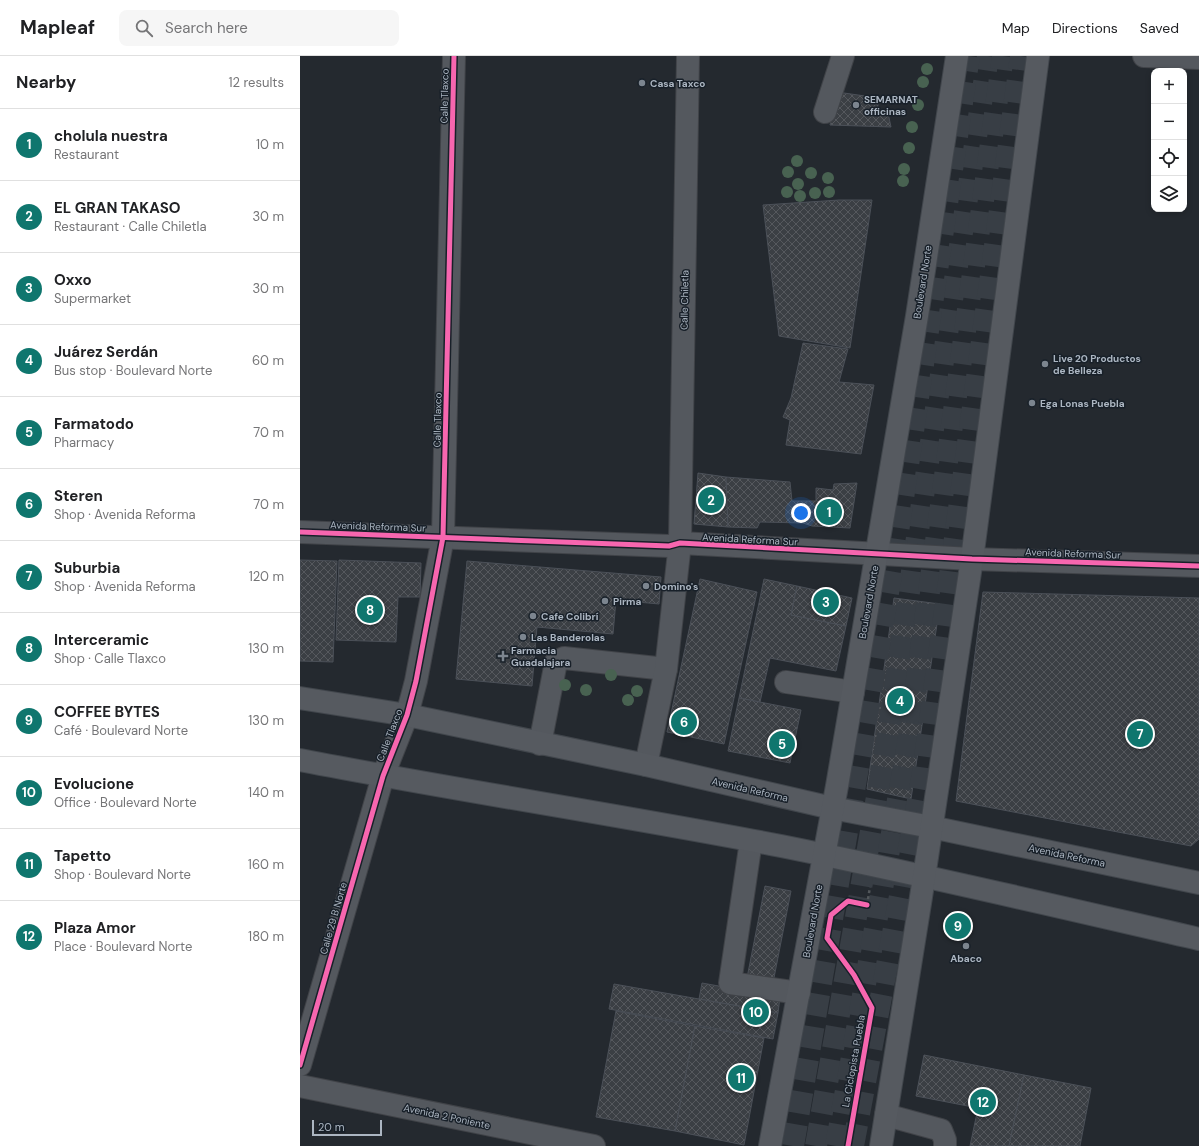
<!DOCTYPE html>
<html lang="en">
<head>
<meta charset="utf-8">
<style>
  :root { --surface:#fff; --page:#f6f6f6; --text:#202124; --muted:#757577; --line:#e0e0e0; --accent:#0f766e }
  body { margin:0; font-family:"DM Sans",sans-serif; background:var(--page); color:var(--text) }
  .controls { position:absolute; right:12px; top:12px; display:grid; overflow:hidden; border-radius:8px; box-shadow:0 2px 6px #0003 }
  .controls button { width:36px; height:36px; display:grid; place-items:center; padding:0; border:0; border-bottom:1px solid var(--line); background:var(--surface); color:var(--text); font:20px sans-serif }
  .scale { position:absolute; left:12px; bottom:10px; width:70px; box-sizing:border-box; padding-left:4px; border:2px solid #acb6c2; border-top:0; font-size:11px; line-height:14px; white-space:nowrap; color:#acb6c2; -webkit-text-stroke:3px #182029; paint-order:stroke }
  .you { position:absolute; left:501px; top:457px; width:14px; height:14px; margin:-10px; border:3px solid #fff; border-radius:50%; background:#1a73e8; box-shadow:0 0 0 6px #1a73e833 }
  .badge { display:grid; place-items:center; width:26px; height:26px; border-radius:50%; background:var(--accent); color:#fff; font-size:13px; font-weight:700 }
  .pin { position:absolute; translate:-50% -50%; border:2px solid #fff; box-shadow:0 1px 4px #0006 }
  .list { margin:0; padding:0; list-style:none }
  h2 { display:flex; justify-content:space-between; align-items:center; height:52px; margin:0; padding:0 16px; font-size:17px }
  h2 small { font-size:13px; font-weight:400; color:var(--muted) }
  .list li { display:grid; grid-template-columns:26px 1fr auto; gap:12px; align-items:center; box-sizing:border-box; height:72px; padding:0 16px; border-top:1px solid var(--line) }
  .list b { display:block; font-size:15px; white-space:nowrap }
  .list p { margin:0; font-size:13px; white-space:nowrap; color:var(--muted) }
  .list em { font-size:13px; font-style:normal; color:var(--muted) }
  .icon { flex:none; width:22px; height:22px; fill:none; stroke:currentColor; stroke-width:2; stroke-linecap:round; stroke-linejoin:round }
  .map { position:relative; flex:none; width:899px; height:1090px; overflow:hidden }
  header { display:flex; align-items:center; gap:24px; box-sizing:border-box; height:56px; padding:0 20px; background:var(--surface); border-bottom:1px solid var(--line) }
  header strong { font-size:19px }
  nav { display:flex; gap:22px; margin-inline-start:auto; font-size:14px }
  .search { width:280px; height:36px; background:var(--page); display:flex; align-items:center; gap:10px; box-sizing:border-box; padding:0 14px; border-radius:8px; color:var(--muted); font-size:15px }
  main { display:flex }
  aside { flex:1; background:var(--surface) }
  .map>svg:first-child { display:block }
  .building { fill:url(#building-cross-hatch); stroke:#4b5058 }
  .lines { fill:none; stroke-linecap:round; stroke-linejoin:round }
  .minor-tunnel { stroke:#383e45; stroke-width:22; stroke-dasharray:22 11; stroke-linecap:butt }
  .major-tunnel { stroke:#383e45; stroke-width:22; stroke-dasharray:22 11; stroke-linecap:butt }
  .minor-casing { stroke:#404348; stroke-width:24 }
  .major-casing { stroke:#41464c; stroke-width:24 }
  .path { stroke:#52575b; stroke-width:2.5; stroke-dasharray:3 3; stroke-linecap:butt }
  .minor { stroke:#54585e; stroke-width:22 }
  .major { stroke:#565a60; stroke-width:22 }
  .cycleway-casing { stroke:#182029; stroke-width:8 }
  .cycleway { stroke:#f766af; stroke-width:5 }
  .tree { fill:#486251 }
  .poi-dot { fill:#7c858f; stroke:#182029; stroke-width:1.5 }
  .labels { text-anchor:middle; stroke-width:3; stroke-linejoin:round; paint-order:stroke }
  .poi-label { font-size:10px; font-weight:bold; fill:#acb6c2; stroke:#182029; text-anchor:start }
  .street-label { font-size:10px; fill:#acb6c2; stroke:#182029 }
</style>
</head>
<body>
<header>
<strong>Mapleaf</strong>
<div class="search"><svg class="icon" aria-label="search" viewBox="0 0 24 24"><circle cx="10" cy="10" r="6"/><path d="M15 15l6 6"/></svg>Search here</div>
<nav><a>Map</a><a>Directions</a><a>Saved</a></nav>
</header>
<main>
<aside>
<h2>Nearby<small>12 results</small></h2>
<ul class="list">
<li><span class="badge">1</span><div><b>cholula nuestra</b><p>Restaurant</p></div><em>10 m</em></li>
<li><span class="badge">2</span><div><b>EL GRAN TAKASO</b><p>Restaurant · Calle Chiletla</p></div><em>30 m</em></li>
<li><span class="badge">3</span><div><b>Oxxo</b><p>Supermarket</p></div><em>30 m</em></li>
<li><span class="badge">4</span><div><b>Juárez Serdán</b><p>Bus stop · Boulevard Norte</p></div><em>60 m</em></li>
<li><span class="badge">5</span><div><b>Farmatodo</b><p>Pharmacy</p></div><em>70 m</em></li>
<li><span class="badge">6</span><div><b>Steren</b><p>Shop · Avenida Reforma</p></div><em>70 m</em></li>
<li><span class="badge">7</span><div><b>Suburbia</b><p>Shop · Avenida Reforma</p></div><em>120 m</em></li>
<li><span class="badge">8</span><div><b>Interceramic</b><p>Shop · Calle Tlaxco</p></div><em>130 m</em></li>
<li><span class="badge">9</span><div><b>COFFEE BYTES</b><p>Café · Boulevard Norte</p></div><em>130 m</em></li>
<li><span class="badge">10</span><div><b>Evolucione</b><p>Office · Boulevard Norte</p></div><em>140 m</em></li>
<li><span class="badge">11</span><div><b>Tapetto</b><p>Shop · Boulevard Norte</p></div><em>160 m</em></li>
<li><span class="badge">12</span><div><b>Plaza Amor</b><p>Place · Boulevard Norte</p></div><em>180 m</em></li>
</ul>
</aside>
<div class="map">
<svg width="899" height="1090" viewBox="0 0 899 1090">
  <defs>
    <pattern id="building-cross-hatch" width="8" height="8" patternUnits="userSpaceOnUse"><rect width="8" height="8" fill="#3b3f44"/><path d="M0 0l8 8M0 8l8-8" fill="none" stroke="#55585d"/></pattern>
  </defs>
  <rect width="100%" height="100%" fill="#24292f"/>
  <g class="building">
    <polygon points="537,36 579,42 577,56 588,57 591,71 530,69"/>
    <polygon points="539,144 572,144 550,292 479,280 463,149"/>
    <polygon points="503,287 548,293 539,326 574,329 561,398 486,389 490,364 483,361 491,342"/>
    <polygon points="398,417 426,421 428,471 394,468"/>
    <polygon points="426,421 490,426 492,445 507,445 503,467 460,466 457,472 428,471"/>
    <polygon points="557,427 550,472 512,470 503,467 507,445 516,445 516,432 533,434 534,428"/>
    <polygon points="0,504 37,505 33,606 0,605"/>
    <polygon points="39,504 121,507 120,541 98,541 96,586 36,584"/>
    <polygon points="167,505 361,521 359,548 316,544 313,578 237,571 232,630 156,623"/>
    <polygon points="400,523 457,536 424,688 367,676"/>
    <polygon points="464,523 497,530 491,559 546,570 536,615 470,602 460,646 439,642"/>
    <polygon points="497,530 552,542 546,570 491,559"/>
    <polygon points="683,536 899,542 899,783 891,790 656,745"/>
    <polygon points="594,542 640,548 611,743 567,733"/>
    <polygon points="439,642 501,654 490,707 428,695"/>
    <polygon points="465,830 491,835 472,932 446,927"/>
    <polygon points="402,927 480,941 478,957 399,943"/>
    <polygon points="314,928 478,957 473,983 309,953"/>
    <polygon points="316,955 395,970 375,1075 296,1061"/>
    <polygon points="395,970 464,982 444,1089 375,1075"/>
    <polygon points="624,999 724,1019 709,1090 670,1090 678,1052 616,1040"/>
    <polygon points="724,1019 791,1032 780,1090 709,1090"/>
  </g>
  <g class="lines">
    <g class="minor-tunnel">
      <polyline points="516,1090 588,678 688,0"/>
      <polyline points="536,1090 608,688 703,0"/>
    </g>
    <g class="major-tunnel">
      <polyline points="493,1090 595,496 669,0"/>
      <polyline points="553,1090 622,723 721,0"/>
    </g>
    <g class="minor-casing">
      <g id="minor">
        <polyline points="844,0 899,2"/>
        <polyline points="525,56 543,0"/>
        <polyline points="0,476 369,490 380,487 672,503 899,510"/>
        <polyline points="486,626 553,636"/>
        <polyline points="240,688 256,606 264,602 366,613"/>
        <polyline points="346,709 366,613 380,487 388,0"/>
        <polyline points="451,785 430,927 499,937"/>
        <polyline points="0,1009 83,720 107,659 116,625 143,481 154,0"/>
        <polyline points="0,1030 294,1090"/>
        <polyline points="586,1059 641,1074 645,1084 645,1090"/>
      </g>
    </g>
    <g class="major-casing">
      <g id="major">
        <polyline points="0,642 107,659 346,709 532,752 631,771 899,827"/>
        <path d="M0 704C160 735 321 759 481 790 621 818 760 851 899 883"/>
        <polyline points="470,1090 537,730 617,260 657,0"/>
        <polyline points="581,1090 621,841 672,503 738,0"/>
      </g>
    </g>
    <polyline class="path" points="567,849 570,831"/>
    <use href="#minor" class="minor"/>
    <use href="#major" class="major"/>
    <g class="cycleway-casing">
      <g id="cycleway">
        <polyline points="0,476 369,490 380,487 672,503 899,510"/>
        <polyline points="0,1009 83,720 107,659 116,625 143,481 154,0"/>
        <polyline points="548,1090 572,952 554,919 527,882 531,859 548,845 567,849"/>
      </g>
    </g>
    <use href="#cycleway" class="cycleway"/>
  </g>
  <g class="tree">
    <circle cx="627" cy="13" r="6"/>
    <circle cx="623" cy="26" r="6"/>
    <circle cx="618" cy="49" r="6"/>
    <circle cx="612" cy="71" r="6"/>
    <circle cx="609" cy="92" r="6"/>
    <circle cx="497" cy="105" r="6"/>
    <circle cx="604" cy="113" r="6"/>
    <circle cx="488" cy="116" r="6"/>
    <circle cx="511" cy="117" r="6"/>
    <circle cx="528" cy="122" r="6"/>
    <circle cx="603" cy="125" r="6"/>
    <circle cx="498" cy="128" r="6"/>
    <circle cx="487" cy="136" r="6"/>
    <circle cx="529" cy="136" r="6"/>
    <circle cx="515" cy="137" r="6"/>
    <circle cx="500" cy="140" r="6"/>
    <circle cx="311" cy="619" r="6"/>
    <circle cx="265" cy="629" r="6"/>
    <circle cx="286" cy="634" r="6"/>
    <circle cx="337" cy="635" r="6"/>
    <circle cx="328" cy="644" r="6"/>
  </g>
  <g class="poi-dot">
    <circle cx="342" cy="27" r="4"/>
    <circle cx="556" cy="49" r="4"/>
    <circle cx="745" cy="308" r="4"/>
    <circle cx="732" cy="347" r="4"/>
    <circle cx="346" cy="530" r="4"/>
    <circle cx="305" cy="545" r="4"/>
    <circle cx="233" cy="560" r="4"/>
    <circle cx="223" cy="581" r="4"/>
    <path d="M201 594h4v4h4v4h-4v4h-4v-4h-4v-4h4z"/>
    <circle cx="666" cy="890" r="4"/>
  </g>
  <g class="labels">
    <g class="poi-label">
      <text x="350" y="31">Casa Taxco</text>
      <text x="564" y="47">SEMARNAT<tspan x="564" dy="12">officinas</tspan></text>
      <text x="753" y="306">Live 20 Productos<tspan x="753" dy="12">de Belleza</tspan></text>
      <text x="740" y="351">Ega Lonas Puebla</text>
      <text x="354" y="534">Domino's</text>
      <text x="313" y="549">Pirma</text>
      <text x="241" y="564">Cafe Colibrí</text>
      <text x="231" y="585">Las Banderolas</text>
      <text x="211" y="598">Farmacia<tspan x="211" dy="12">Guadalajara</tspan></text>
      <text x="666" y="906" text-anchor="middle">Abaco</text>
    </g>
    <g class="street-label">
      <text transform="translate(144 40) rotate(-89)" y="4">Calle Tlaxco</text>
      <text transform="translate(622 226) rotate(-81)" y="4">Boulevard Norte</text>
      <text transform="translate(384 244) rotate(-89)" y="4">Calle Chiletla</text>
      <text transform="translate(137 364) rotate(-89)" y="4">Calle Tlaxco</text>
      <text transform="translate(78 470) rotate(2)" y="4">Avenida Reforma Sur</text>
      <text transform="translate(450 483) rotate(3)" y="4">Avenida Reforma Sur</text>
      <text transform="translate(773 497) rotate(2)" y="4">Avenida Reforma Sur</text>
      <text transform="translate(568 546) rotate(-80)" y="4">Boulevard Norte</text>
      <text transform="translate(89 679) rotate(-69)" y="4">Calle Tlaxco</text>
      <text transform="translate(450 733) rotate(13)" y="4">Avenida Reforma</text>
      <text transform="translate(767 799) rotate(12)" y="4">Avenida Reforma</text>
      <text transform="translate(33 862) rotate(-74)" y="4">Calle 29 B Norte</text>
      <text transform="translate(512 865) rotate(-80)" y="4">Boulevard Norte</text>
      <text transform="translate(553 1005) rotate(-80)" y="4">La Ciclopista Puebla</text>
      <text transform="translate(147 1060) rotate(12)" y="4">Avenida 2 Poniente</text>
    </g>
  </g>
</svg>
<div class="controls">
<button>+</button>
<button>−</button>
<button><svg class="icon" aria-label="locate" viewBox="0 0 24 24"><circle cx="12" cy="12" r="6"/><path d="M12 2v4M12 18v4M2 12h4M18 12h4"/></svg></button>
<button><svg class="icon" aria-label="layers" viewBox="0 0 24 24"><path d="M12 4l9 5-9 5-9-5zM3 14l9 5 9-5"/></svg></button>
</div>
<div class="scale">20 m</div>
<div class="you"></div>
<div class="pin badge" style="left:529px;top:456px">1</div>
<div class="pin badge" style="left:411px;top:444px">2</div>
<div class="pin badge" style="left:526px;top:546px">3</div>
<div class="pin badge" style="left:600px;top:645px">4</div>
<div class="pin badge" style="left:482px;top:688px">5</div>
<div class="pin badge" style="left:384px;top:666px">6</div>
<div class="pin badge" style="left:840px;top:678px">7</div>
<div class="pin badge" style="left:70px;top:554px">8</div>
<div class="pin badge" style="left:658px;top:870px">9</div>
<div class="pin badge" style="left:456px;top:956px">10</div>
<div class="pin badge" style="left:441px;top:1022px">11</div>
<div class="pin badge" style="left:683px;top:1046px">12</div>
</div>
</main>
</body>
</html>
